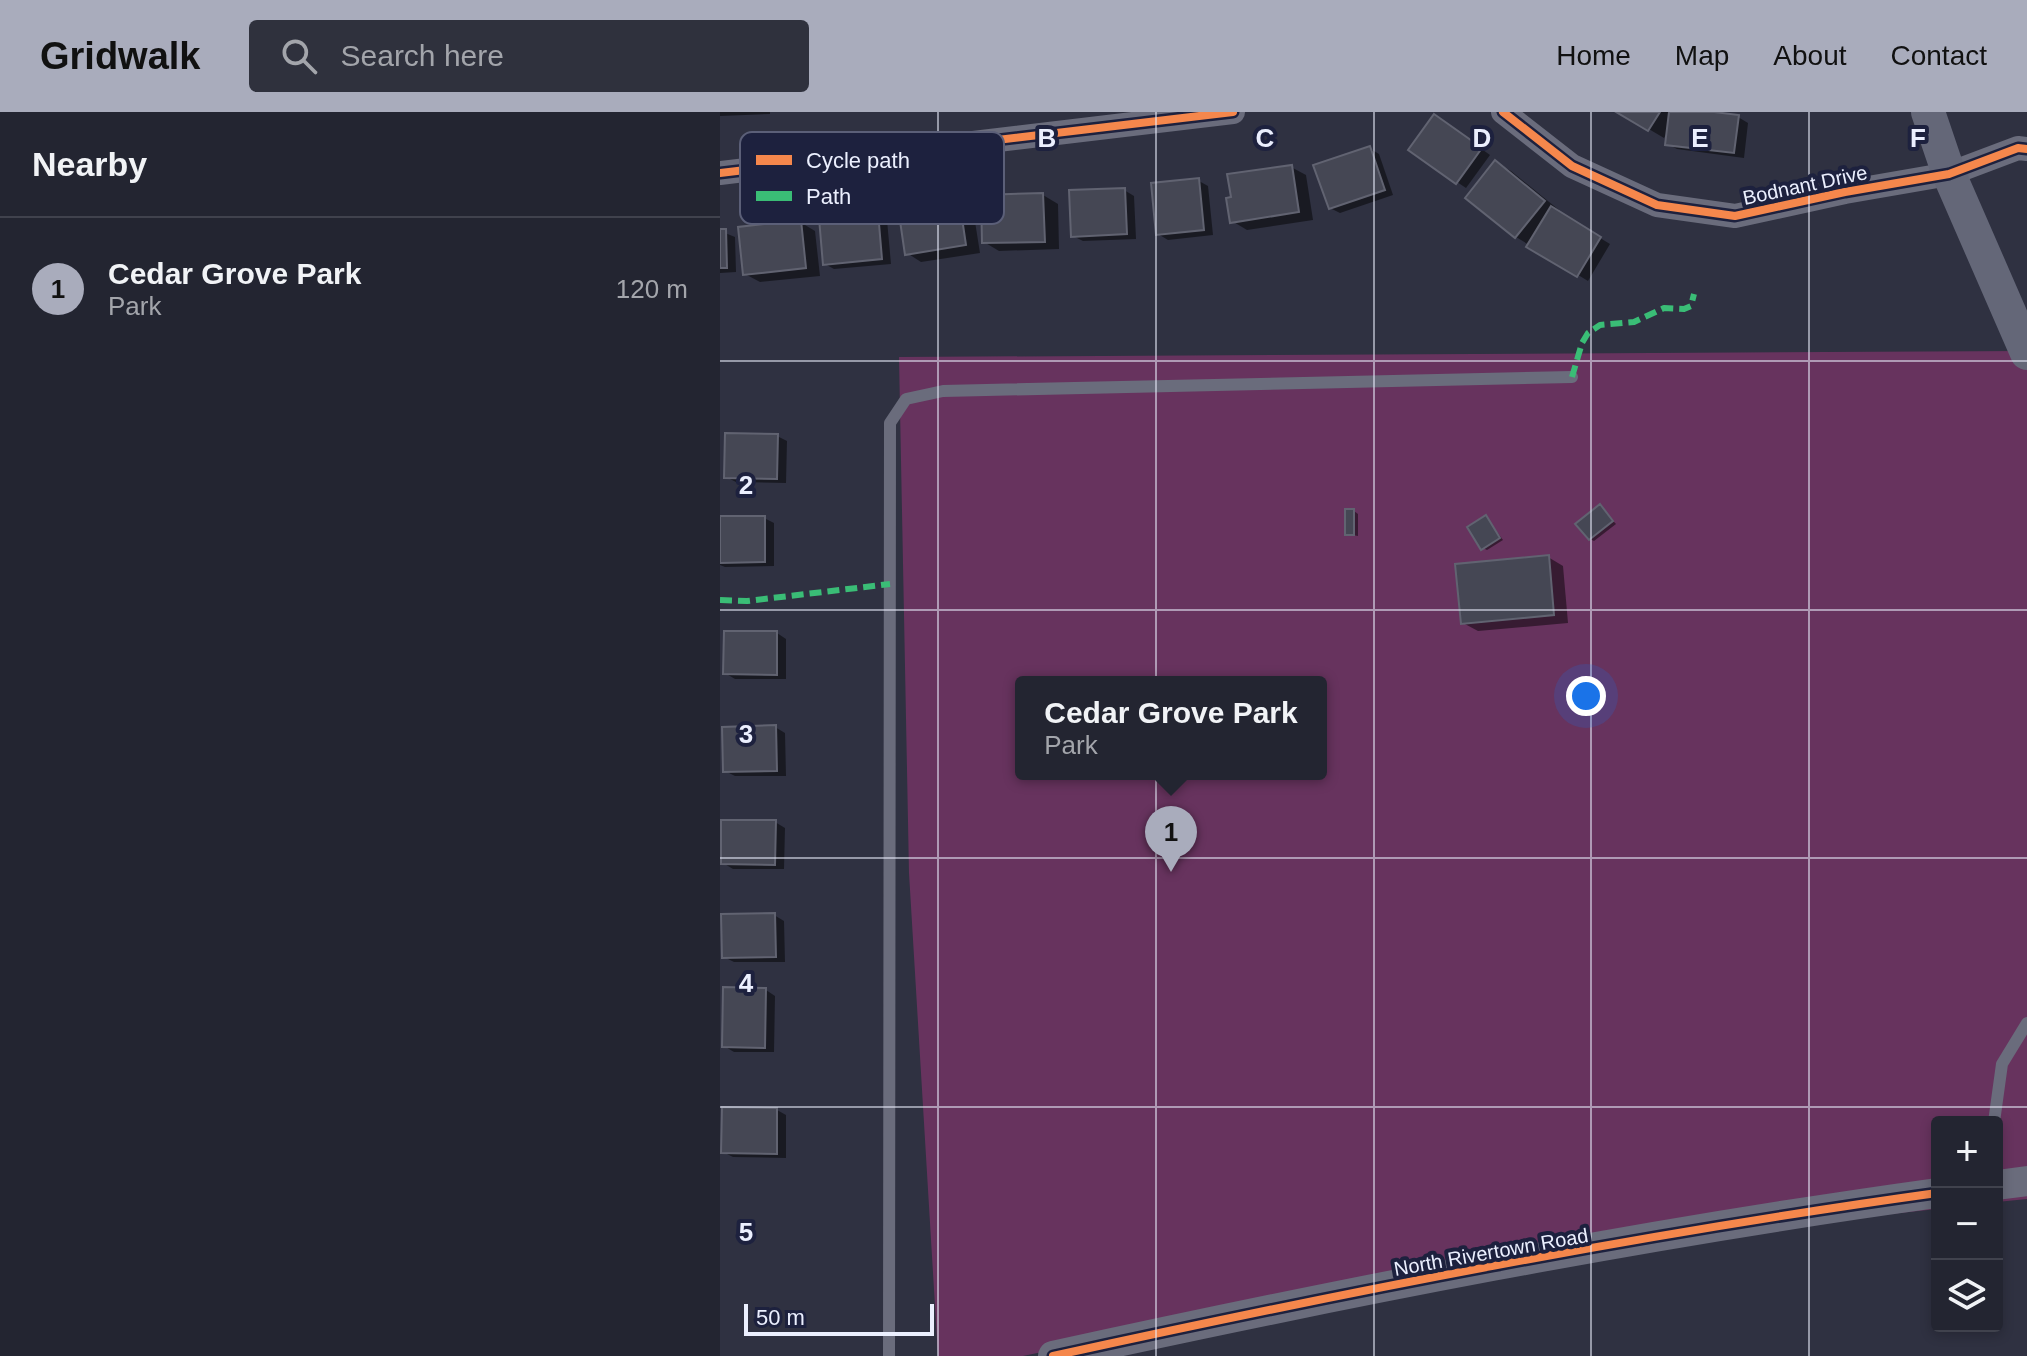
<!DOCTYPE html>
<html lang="en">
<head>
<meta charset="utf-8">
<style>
  :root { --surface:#232531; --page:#2f313d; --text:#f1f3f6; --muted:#a3a5ab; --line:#40424d; --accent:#a9acbc }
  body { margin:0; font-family:Arial,sans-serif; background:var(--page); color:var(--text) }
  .controls { position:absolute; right:24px; bottom:24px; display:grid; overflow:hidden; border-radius:8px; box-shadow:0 4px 12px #0003 }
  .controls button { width:72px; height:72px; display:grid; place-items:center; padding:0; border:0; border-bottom:2px solid var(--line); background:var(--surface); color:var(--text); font:40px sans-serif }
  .scale { position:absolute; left:24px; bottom:20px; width:190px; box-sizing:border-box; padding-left:8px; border:4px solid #ebeffe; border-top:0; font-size:22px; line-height:28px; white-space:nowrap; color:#ebeffe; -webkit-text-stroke:6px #1d213e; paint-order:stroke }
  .you { position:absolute; left:866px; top:584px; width:28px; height:28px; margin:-20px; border:6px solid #fff; border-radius:50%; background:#1a73e8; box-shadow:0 0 0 12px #1a73e833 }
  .badge { display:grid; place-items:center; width:52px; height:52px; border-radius:50%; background:var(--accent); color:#111; font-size:26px; font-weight:700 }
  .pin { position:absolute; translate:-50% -66px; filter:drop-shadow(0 2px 4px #0008) }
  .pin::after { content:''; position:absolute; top:42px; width:28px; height:24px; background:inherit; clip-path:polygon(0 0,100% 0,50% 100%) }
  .popup { position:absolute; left:295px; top:564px; width:312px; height:104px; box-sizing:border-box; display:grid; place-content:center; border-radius:8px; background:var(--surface); filter:drop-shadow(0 2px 6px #0005); font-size:26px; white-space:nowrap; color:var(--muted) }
  .popup b { font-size:30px; color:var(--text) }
  .popup::after { content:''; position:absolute; left:50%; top:100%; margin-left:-16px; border:16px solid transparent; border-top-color:var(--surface) }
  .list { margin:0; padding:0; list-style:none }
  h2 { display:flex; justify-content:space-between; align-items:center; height:104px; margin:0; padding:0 32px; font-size:34px }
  h2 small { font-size:26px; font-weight:400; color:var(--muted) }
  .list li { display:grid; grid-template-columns:52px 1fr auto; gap:24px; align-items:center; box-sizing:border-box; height:144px; padding:0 32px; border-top:2px solid var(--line) }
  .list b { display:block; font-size:30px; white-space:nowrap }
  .list p { margin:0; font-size:26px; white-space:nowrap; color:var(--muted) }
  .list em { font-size:26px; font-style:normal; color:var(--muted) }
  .icon { flex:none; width:44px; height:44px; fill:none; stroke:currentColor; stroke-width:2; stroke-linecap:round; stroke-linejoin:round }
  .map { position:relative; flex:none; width:1307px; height:1244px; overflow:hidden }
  header { display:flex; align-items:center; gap:48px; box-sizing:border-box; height:112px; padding:0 40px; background:var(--accent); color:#111 }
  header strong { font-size:38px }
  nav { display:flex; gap:44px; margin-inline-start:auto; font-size:28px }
  .search { width:560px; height:72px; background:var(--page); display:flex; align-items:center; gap:20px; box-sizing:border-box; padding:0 28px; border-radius:8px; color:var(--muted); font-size:30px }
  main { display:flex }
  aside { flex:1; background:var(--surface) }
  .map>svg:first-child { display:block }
  .green { fill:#67335e; fill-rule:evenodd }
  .shadow { fill:#0007 }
  .building { fill:#454754; stroke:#616371; stroke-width:2 }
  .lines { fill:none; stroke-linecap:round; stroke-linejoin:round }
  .service { stroke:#6a6c7c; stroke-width:12 }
  .minor { stroke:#6a6c7c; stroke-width:24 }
  .tertiary { stroke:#6a6c7c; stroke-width:30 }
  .secondary { stroke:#646778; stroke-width:34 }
  .quiet { stroke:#3abd76; stroke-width:6; stroke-dasharray:12 6; stroke-linecap:butt }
  .cycleway-casing { stroke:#1d213e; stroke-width:13 }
  .cycleway { stroke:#f5874c; stroke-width:8 }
  .grid { fill:none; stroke:#ebeffe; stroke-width:2; stroke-opacity:0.55 }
  .labels { text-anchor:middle; stroke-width:8; stroke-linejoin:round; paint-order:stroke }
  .street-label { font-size:20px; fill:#ebeffe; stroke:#1d213e }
  .key { fill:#1d213e; stroke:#5b5f78; stroke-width:2 }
  .key-label { font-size:22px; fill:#ebeffe }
  .grid-label { font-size:26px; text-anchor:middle; font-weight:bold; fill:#ebeffe; stroke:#1d213e; stroke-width:8; stroke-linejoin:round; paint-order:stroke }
</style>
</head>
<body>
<header>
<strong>Gridwalk</strong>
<div class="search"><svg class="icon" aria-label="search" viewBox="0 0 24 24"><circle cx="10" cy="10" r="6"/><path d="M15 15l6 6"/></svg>Search here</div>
<nav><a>Home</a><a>Map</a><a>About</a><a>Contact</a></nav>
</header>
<main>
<aside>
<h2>Nearby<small></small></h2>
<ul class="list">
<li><span class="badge">1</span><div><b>Cedar Grove Park</b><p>Park</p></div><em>120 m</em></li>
</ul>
</aside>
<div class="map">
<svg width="1307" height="1244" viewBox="0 0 1307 1244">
  <rect width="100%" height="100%" fill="#2f3141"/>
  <path class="green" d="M1304 239 1307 244V1087L1277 1090V1010H1217V1097L779 1144 303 1244H218L189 761 179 245ZM301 570H601V662H301Z"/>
  <g class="shadow">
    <polygon points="0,0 50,0 50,2 0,4"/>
    <polygon points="900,0 979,0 1018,5 1028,11 1024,46 957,37 947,32 949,17 944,26"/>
    <polygon points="724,10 770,43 746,76 737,70"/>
    <polygon points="649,36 659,42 673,83 620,101 610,96"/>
    <polygon points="776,51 791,59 839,98 837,100 890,132 868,169 796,125"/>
    <polygon points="571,55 586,63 593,108 527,118 512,109 513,87"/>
    <polygon points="479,69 488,74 493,123 448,128 438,122"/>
    <polygon points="404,78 414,84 416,127 363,129 353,124"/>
    <polygon points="323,83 338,92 339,137 279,139 264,130"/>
    <polygon points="239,88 253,97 260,141 201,150 187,141"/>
    <polygon points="158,102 167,108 171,152 114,157 105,152"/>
    <polygon points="80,110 95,119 100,164 40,170 25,162"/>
    <polygon points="0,119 15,125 16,160 0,161"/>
    <polygon points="57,324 67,329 66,371 16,370 6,365"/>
    <polygon points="880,395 896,412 874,429 870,427"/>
    <polygon points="634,399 638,402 638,424 627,422"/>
    <polygon points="766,405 783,428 767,438 763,436"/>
    <polygon points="0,406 44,406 54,411 54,454 5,455 0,453"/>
    <polygon points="828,445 843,454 848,511 758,519 743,511"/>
    <polygon points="57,521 66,527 66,567 15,567 5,561"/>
    <polygon points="55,615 65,621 66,664 15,664 5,659"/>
    <polygon points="55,710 65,716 64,757 13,757 3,751"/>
    <polygon points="54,803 64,809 65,850 14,850 4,845"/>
    <polygon points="46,878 55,884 54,940 14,940 4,934"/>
    <polygon points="57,998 66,1003 66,1046 13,1045 3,1040"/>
  </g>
  <g class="building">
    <polygon points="896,0 940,0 928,19"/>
    <polygon points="949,0 994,0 1019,3 1014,41 945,33"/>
    <polygon points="714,2 762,36 736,72 688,38"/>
    <polygon points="650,34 665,78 609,97 593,53"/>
    <polygon points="775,48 825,89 795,126 745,86"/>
    <polygon points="572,53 579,100 510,111 506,86 511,85 507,62"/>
    <polygon points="479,66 484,118 436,123 431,71"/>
    <polygon points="405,76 407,122 351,125 349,78"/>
    <polygon points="323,81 325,130 262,131 261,83"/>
    <polygon points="239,86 246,133 185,143 178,95"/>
    <polygon points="831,94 881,125 857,165 806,135"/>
    <polygon points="158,100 162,147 103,153 99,106"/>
    <polygon points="81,108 86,156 23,163 18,115"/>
    <polygon points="0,117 6,117 7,156 0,156"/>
    <polygon points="5,321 58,322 57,367 4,366"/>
    <polygon points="880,392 893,409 869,428 855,412"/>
    <rect x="625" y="397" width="9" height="26"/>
    <polygon points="766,403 780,426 761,438 747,415"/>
    <polygon points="0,404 45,404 45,450 0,451"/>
    <polygon points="829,443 834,503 741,512 735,452"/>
    <polygon points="4,519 57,519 57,563 3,562"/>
    <polygon points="56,613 57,659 3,660 2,615"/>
    <polygon points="1,708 56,708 55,753 1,752"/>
    <polygon points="55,801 56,845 2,846 1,802"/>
    <polygon points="3,875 46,876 45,936 2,935"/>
    <polygon points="2,995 57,996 57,1042 1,1041"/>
  </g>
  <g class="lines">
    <g class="service">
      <polyline points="1274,1010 1282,952 1307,911"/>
      <polyline points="169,1244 170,311 186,287 223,279 852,265"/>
    </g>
    <g class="minor">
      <polyline points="783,0 852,54 937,93 1015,104 1125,80 1229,62 1298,36 1307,37"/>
      <polyline points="0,61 513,0"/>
    </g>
    <g class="tertiary">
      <polyline points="1277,1073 1307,1069"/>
      <path d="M333 1244C625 1180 920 1122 1217 1081"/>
    </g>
    <polyline class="secondary" points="1208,0 1229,62 1307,241"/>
    <g class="quiet">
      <polyline points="852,265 862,231 868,221 880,213 914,210 944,196 964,197 971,194 974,182"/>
      <polyline points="0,488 27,489 170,472"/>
    </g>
    <g class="cycleway-casing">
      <g id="cycleway">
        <polyline points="783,0 852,54 937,93 1015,104 1125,80 1229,62 1298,36 1307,37"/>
        <polyline points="0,61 513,0"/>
        <path d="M333 1244C625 1180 920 1122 1217 1081"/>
      </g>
    </g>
    <use href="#cycleway" class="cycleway"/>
  </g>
  <path class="grid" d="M218 0V1244M436 0V1244M654 0V1244M871 0V1244M1089 0V1244M0 249H1307M0 498H1307M0 746H1307M0 995H1307"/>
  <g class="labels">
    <g class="street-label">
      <text transform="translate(1085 73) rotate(-12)" y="7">Bodnant Drive</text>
      <text transform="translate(771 1140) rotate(-10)" y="7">North Rivertown Road</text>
    </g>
  </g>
  <rect x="20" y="20" width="264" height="92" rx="12" class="key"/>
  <rect x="36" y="43" width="36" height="10" fill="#f5874c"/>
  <rect x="36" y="79" width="36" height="10" fill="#3abd76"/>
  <g class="key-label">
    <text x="86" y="56">Cycle path</text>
    <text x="86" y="92">Path</text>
  </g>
  <g class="grid-label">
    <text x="327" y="35">B</text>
    <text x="545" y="35">C</text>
    <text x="762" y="35">D</text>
    <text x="980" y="35">E</text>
    <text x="1198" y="35">F</text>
    <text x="26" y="382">2</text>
    <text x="26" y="631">3</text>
    <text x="26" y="880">4</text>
    <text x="26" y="1129">5</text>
  </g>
</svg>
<div class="controls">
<button>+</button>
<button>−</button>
<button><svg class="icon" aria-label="layers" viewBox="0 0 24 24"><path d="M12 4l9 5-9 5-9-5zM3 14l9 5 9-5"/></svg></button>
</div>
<div class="scale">50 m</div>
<div class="you"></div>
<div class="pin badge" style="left:451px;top:760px">1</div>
<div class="popup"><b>Cedar Grove Park</b>Park</div>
</div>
</main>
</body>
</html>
